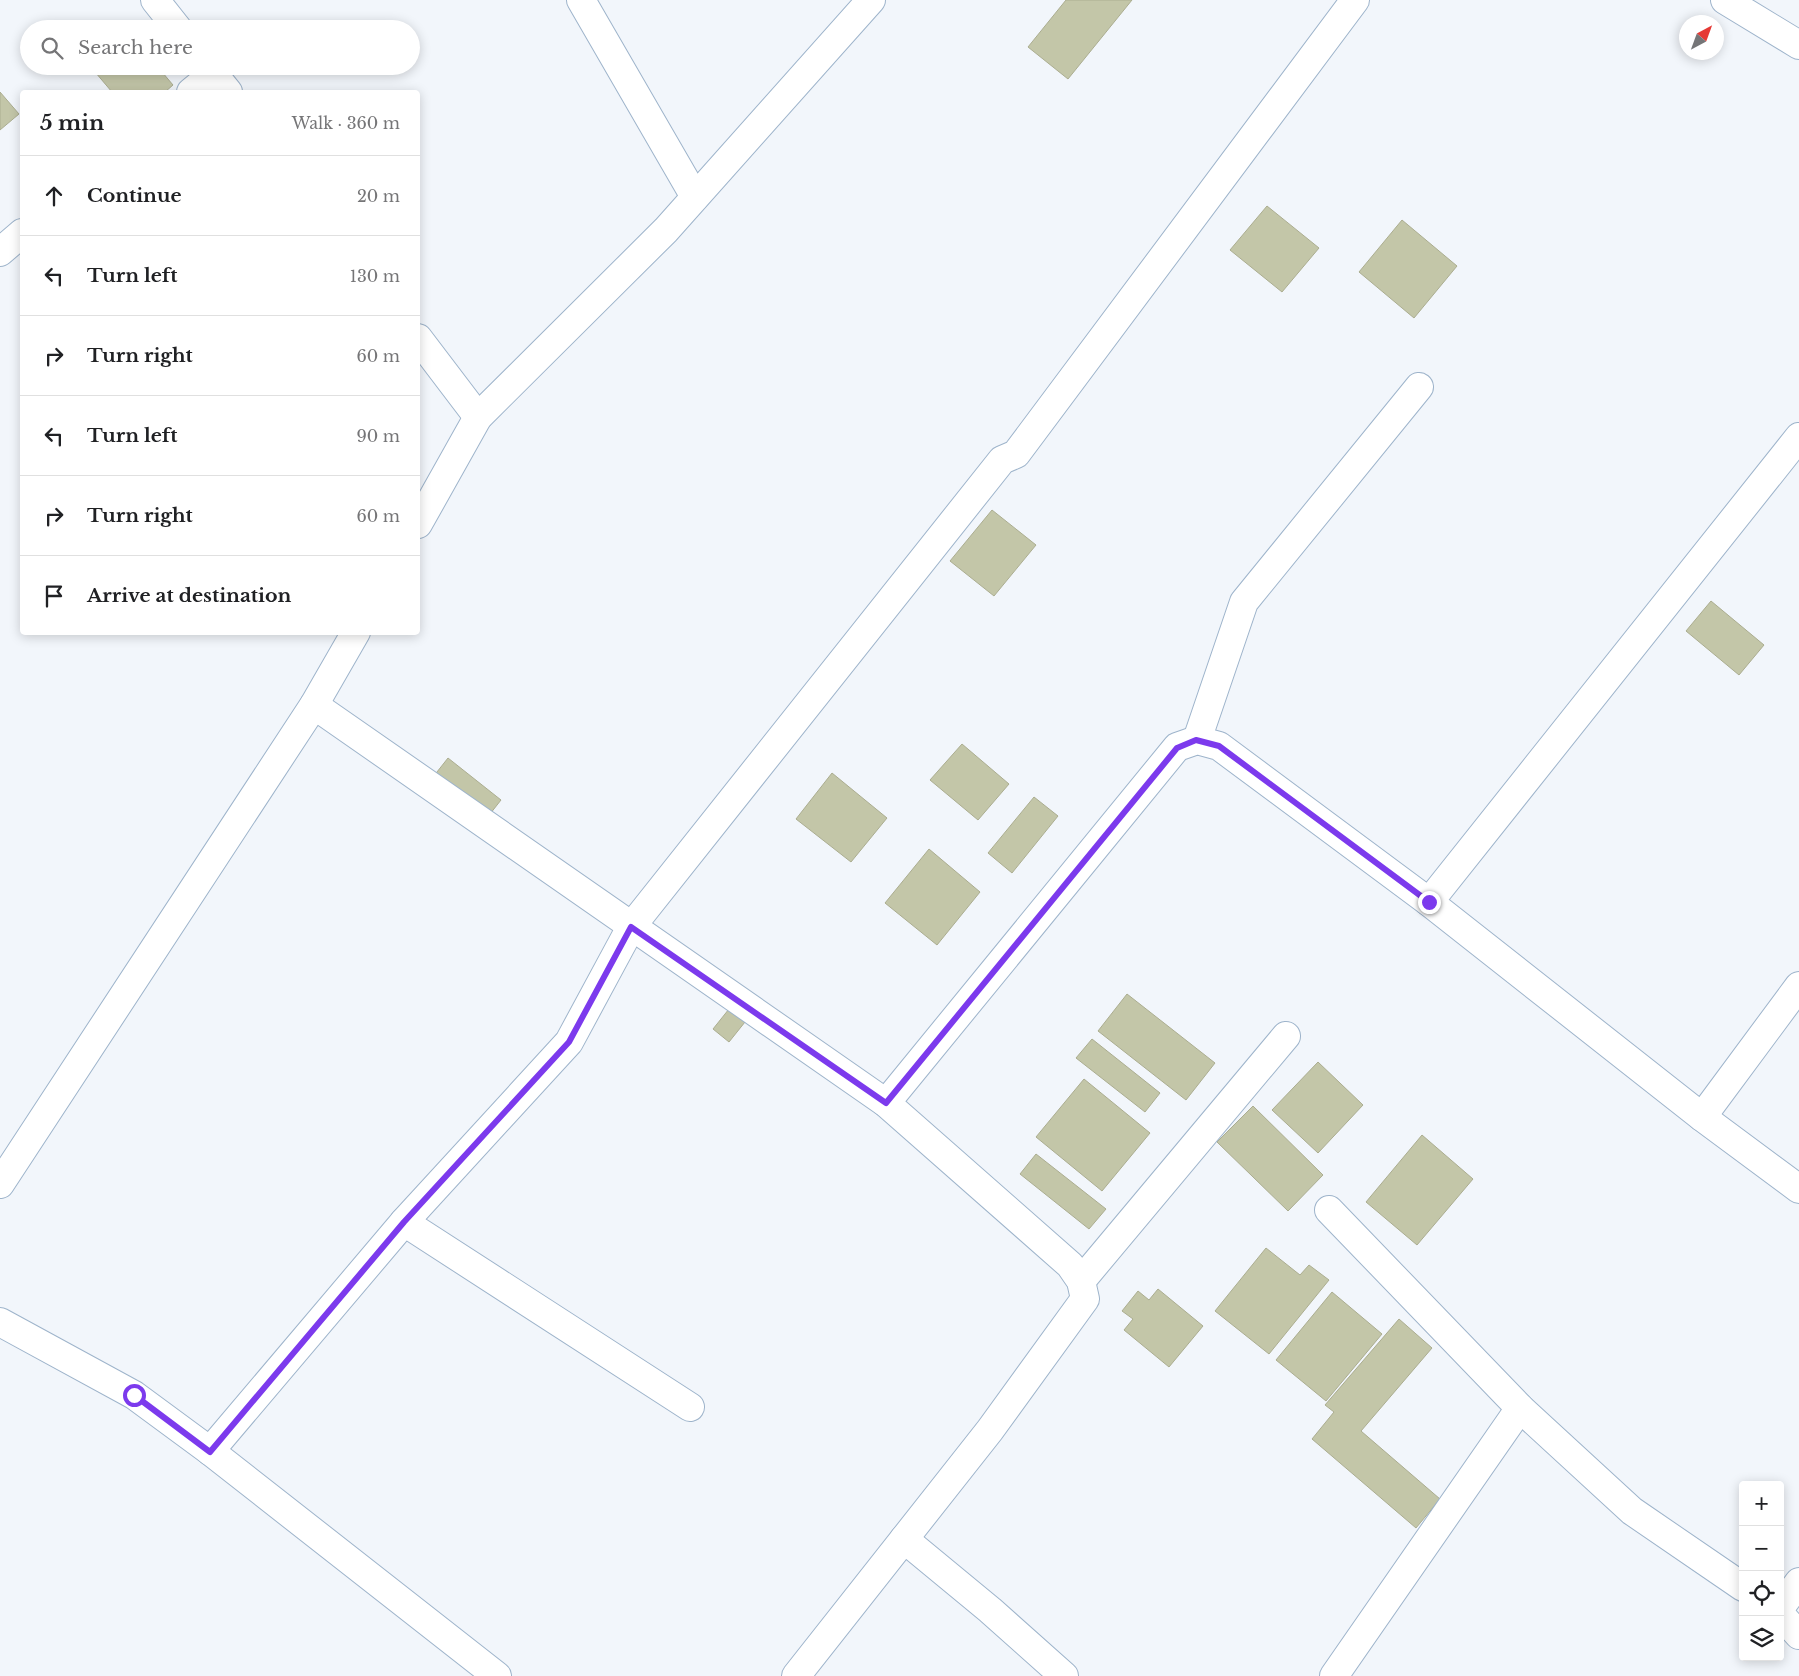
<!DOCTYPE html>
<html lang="en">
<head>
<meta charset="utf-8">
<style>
  :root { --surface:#fff; --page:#f2f2f2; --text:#202124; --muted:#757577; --line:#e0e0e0 }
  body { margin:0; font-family:"Libre Baskerville",serif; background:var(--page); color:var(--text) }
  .controls { position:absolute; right:15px; bottom:15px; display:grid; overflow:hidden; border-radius:5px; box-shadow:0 2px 12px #0003 }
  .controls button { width:45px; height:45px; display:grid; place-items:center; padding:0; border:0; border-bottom:1px solid var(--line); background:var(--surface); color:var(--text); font:25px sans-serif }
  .compass { position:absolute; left:1679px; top:15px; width:45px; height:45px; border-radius:50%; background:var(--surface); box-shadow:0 2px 12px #0003; rotate:41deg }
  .stop { position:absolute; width:15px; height:15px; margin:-11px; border:4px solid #7c3aed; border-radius:50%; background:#fff }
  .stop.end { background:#7c3aed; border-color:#fff; box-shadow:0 1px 5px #0008 }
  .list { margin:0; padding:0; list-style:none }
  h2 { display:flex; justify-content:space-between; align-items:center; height:65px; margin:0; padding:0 20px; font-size:21px }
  h2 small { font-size:16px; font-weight:400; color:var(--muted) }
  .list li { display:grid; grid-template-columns:32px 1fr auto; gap:15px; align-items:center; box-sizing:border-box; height:80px; padding:0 20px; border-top:1px solid var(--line) }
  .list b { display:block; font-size:19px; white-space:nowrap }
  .list em { font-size:16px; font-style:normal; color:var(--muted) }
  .icon { flex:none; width:28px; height:28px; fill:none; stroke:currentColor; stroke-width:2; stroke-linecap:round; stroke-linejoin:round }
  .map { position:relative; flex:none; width:1799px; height:1676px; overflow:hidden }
  .search { position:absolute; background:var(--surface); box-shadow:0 2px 12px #0003; left:20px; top:20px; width:400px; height:55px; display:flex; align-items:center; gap:12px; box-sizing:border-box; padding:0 18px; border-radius:28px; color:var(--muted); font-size:19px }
  .panel { position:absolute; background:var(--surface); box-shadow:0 2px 12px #0003; left:20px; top:90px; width:400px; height:545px; border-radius:5px }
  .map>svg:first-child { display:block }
  .building { fill:#c3c6a8; stroke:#abad90 }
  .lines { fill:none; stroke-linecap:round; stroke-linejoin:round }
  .street-casing { stroke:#9eb4cb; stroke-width:30 }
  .street { stroke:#fff; stroke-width:28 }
  .route { stroke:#7c3aed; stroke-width:6 }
</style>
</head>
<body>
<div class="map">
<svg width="1799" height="1676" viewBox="0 0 1799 1676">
  <rect width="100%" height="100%" fill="#f2f6fb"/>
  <g class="building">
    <polygon points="1066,0 1132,0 1068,79 1028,47"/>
    <polygon points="90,66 157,66 173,85 165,92 112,92"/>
    <polygon points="0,92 19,114 0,130"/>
    <polygon points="1267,206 1319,248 1282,292 1230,250"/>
    <polygon points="1402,220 1457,266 1414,318 1359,272"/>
    <polygon points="992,510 1036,545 994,596 950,561"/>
    <polygon points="1711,601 1764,645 1739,675 1686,631"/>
    <polygon points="962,744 1009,784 978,820 930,780"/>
    <polygon points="448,758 501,800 486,819 433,777"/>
    <polygon points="832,773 887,818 851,862 796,819"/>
    <polygon points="1034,797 1058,816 1012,873 988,853"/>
    <polygon points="929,849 980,892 937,945 885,903"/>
    <polygon points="1127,994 1215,1063 1186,1100 1098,1031"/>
    <polygon points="729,1009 745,1022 729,1042 713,1029"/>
    <polygon points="1092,1039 1160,1093 1145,1112 1076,1058"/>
    <polygon points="1318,1062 1363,1105 1318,1153 1272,1110"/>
    <polygon points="1084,1079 1150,1133 1102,1191 1036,1137"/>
    <polygon points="1253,1106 1323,1175 1288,1211 1217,1142"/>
    <polygon points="1422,1135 1473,1179 1417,1245 1366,1202"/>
    <polygon points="1036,1154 1106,1209 1089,1229 1020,1174"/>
    <polygon points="1266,1248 1300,1275 1309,1265 1329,1280 1269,1354 1215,1311"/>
    <polygon points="1158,1289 1203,1326 1169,1367 1124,1330 1133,1319 1122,1311 1138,1291 1149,1300"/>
    <polygon points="1332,1292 1382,1334 1326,1401 1276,1360"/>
    <polygon points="1399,1319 1432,1348 1361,1431 1440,1499 1416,1528 1312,1439 1334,1412 1325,1405"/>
  </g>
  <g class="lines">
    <g class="street-casing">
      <g id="street">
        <polyline points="155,0 178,29"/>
        <polyline points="581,0 695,197"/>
        <polyline points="1725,0 1799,45"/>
        <polyline points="207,66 228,92"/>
        <polyline points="191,92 213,74"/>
        <polyline points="0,252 22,233"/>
        <polyline points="418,338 478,417"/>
        <polyline points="418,524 478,417 666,230 871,0"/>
        <polyline points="314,705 886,1103 1070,1265 1081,1281 1085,1299 990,1430 796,1676"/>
        <polyline points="1197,740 1244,602 1419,387"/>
        <polyline points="1429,902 1799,437"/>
        <polyline points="886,1103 1177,747 1197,740 1219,746 1429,902 1702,1117 1799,1189"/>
        <polyline points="1702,1117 1799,986"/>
        <polyline points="0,1184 314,705 356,632"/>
        <polyline points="1329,1210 1520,1408 1632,1511 1743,1587"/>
        <polyline points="404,1222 690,1407"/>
        <polyline points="1081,1281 1286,1036"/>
        <polyline points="0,1322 134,1395 210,1451 497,1676"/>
        <polyline points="210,1451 404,1222 569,1042 631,927 1002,460 1016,454 1355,0"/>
        <polyline points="904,1539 990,1610 1064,1676"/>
        <polyline points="1780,1608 1799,1582"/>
        <polyline points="1780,1614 1799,1635"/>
        <polyline points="1334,1676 1520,1408"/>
      </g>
    </g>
    <use href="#street" class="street"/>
  </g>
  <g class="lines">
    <polyline class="route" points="134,1395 210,1452 404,1222 569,1042 631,927 886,1103 1177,748 1196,740 1219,746 1429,902"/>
  </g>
</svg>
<div class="controls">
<button>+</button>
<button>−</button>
<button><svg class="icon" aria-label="locate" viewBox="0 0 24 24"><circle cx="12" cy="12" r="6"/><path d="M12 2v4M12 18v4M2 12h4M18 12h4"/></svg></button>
<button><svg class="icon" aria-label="layers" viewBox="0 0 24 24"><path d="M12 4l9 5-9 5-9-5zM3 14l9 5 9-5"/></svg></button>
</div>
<svg class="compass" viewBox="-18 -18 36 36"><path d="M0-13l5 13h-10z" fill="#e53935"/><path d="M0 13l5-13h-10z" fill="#757577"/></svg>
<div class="stop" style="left:134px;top:1395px"></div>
<div class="stop end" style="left:1429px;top:902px"></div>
<div class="search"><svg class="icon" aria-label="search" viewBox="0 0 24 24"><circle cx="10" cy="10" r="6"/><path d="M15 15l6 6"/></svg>Search here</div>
<section class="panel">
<h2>5 min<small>Walk · 360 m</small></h2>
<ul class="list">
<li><svg class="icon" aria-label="ahead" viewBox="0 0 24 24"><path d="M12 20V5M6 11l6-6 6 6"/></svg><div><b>Continue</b></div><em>20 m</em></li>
<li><svg class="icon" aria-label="left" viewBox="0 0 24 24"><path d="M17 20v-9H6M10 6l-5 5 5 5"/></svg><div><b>Turn left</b></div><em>130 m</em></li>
<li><svg class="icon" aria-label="right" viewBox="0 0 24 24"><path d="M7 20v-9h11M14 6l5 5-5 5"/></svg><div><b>Turn right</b></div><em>60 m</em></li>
<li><svg class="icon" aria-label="left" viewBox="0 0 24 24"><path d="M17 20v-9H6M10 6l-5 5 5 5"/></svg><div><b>Turn left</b></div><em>90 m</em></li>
<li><svg class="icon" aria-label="right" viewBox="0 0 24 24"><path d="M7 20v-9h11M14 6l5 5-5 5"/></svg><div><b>Turn right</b></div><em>60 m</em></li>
<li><svg class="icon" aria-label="arrive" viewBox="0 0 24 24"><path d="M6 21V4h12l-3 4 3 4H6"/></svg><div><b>Arrive at destination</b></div></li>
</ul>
</section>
</div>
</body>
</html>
